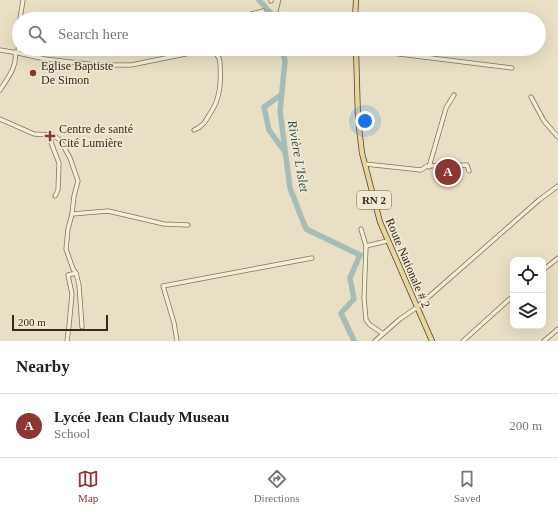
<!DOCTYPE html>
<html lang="en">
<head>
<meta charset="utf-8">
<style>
  :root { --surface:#fff; --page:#f6f6f6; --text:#222; --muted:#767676; --line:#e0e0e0; --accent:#8a3633 }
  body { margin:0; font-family:"Times New Roman",serif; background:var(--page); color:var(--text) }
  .controls { position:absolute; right:12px; bottom:12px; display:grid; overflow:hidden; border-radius:8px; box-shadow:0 4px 16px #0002 }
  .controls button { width:36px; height:36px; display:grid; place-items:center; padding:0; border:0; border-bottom:1px solid var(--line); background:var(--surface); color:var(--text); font:20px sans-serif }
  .scale { position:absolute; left:12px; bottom:10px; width:96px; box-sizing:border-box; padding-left:4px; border:2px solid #33291f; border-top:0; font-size:11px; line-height:14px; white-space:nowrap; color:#33291f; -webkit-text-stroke:3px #f1ead2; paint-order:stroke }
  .you { position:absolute; left:365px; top:121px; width:14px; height:14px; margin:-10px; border:3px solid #fff; border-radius:50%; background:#1a73e8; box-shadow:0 0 0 6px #1a73e833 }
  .badge { display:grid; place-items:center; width:26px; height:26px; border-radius:50%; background:var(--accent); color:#fff; font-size:13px; font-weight:700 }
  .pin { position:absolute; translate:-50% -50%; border:2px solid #fff; box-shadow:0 1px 4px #0006 }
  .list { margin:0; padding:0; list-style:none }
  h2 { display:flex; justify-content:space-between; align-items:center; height:52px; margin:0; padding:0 16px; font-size:17px }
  h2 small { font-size:13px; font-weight:400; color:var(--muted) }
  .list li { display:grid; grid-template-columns:26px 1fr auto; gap:12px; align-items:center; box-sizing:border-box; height:64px; padding:0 16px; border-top:1px solid var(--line) }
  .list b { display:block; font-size:15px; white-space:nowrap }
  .list p { margin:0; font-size:13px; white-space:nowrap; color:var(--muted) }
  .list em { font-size:13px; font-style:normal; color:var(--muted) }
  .icon { flex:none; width:22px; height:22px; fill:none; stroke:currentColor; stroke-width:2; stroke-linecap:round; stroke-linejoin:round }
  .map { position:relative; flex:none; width:558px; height:341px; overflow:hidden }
  .search { position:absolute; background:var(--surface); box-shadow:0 4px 16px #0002; left:12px; right:12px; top:12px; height:44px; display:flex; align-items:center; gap:10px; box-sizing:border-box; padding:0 14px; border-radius:22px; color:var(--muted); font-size:15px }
  .sheet { height:116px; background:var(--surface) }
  nav { display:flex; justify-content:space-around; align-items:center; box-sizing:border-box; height:56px; border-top:1px solid var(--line); background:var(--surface); font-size:11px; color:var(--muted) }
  nav a { display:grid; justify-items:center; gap:2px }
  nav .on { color:var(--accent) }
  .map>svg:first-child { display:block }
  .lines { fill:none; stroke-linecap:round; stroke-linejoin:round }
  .stream { stroke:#6d8984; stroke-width:1 }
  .river { stroke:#a5bcb7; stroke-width:5.5 }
  .minor-casing { stroke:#81725c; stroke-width:5 }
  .major-casing { stroke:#504030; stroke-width:6 }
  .minor { stroke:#f5edd6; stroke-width:3.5 }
  .major { stroke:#e9d59f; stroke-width:4.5 }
  .poi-dot { fill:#8a3633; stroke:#f1ead2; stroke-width:1.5 }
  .labels { text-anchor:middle; stroke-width:3.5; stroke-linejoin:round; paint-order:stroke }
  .shield { fill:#f1ead2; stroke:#6c6355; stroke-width:1 }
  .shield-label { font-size:11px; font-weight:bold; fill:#33291f }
  .poi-label { font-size:12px; fill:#33291f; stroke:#f1ead2; text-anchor:start }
  .street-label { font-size:12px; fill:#33291f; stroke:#f1ead2 }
  .water-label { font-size:13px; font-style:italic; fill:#2f5150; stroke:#f1ead2 }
</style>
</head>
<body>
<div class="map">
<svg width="558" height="341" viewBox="0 0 558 341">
  <rect width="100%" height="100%" fill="#e9dfc4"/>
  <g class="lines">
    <polyline class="stream" points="276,19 281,0"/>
    <g class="river">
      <polyline points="259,0 276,19"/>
      <polyline points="282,49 285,61 280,111 290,188 306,229 360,255 350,278 354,299 341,313 354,341"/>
      <polyline points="281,95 264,107 269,130 285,152"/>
    </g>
    <g class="minor-casing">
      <g id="minor">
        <polyline points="271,1 271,0"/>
        <polyline points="20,19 23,0"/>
        <polyline points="238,19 243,16 263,11"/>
        <polyline points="359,49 512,68"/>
        <polyline points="0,50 18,53 45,59 96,65 131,65 210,49"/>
        <polyline points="18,53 19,38"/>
        <path d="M0 90C7 79 18 66 15 52"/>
        <polyline points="531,97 544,121 558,137"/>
        <polyline points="0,119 34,134 53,135 60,140 70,158 78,181 74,196 72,214 68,229 66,249 73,269 76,273 79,285 82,327"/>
        <path d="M194 130C204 126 206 120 211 112 221 97 221 80 220 63L219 58 213 49"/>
        <polyline points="49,134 52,145 59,163 58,190 55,196"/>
        <polyline points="365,164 421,170 427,166 467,165 469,171"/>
        <polyline points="429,167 446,108 454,95"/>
        <polyline points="72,214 108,211 164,224 188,225"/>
        <polyline points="361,229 366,246 364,298 366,320 370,325 382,333"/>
        <polyline points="366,246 387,241"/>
        <polyline points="543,270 558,258"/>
        <polyline points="67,341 69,326 72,294 68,275 76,273"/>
        <polyline points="177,341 174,323 163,286 312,258"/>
        <polyline points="375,341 400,319 416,308 539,200 558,186"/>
        <polyline points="463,341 513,296"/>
        <polyline points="544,341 558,329"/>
      </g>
    </g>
    <g class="major-casing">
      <g id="major">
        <polyline points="355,19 356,0"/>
        <polyline points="356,49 358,119 362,153 380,222 432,341"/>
      </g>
    </g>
    <use href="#minor" class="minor"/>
    <use href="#major" class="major"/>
  </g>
  <g class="poi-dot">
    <circle cx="33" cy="73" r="4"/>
    <path d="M48 130h4v4h4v4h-4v4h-4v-4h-4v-4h4z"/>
  </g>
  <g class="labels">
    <rect class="shield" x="357" y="191" width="34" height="18" rx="3"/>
    <g class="shield-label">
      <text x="374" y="204">RN 2</text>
    </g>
    <g class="poi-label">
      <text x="41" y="70">Eglise Baptiste<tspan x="41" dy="14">De Simon</tspan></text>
      <text x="59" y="133">Centre de santé<tspan x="59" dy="14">Cité Lumière</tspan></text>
    </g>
    <g class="street-label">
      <text transform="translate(408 263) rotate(67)" y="4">Route Nationale # 2</text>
    </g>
    <g class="water-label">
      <text transform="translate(299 156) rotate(80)" y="5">Rivière L'Islet</text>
    </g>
  </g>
</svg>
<div class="controls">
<button><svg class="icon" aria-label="locate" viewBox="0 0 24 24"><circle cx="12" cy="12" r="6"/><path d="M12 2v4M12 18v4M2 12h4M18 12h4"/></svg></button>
<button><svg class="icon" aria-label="layers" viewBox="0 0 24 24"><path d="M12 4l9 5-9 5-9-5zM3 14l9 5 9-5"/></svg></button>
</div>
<div class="scale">200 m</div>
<div class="you"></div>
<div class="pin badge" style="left:448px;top:172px">A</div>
<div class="search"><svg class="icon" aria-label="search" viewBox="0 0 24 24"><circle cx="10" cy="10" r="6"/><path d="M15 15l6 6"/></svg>Search here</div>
</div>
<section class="sheet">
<h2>Nearby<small></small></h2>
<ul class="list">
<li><span class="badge">A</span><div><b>Lycée Jean Claudy Museau</b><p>School</p></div><em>200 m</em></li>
</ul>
</section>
<nav>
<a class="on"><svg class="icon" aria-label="map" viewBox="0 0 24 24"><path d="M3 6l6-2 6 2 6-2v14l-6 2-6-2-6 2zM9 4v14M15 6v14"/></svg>Map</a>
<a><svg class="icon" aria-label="directions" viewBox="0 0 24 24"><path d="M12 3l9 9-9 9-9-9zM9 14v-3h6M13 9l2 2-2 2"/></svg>Directions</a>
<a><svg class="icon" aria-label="saved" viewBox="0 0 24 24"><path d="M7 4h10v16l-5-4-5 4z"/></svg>Saved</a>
</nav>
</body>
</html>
